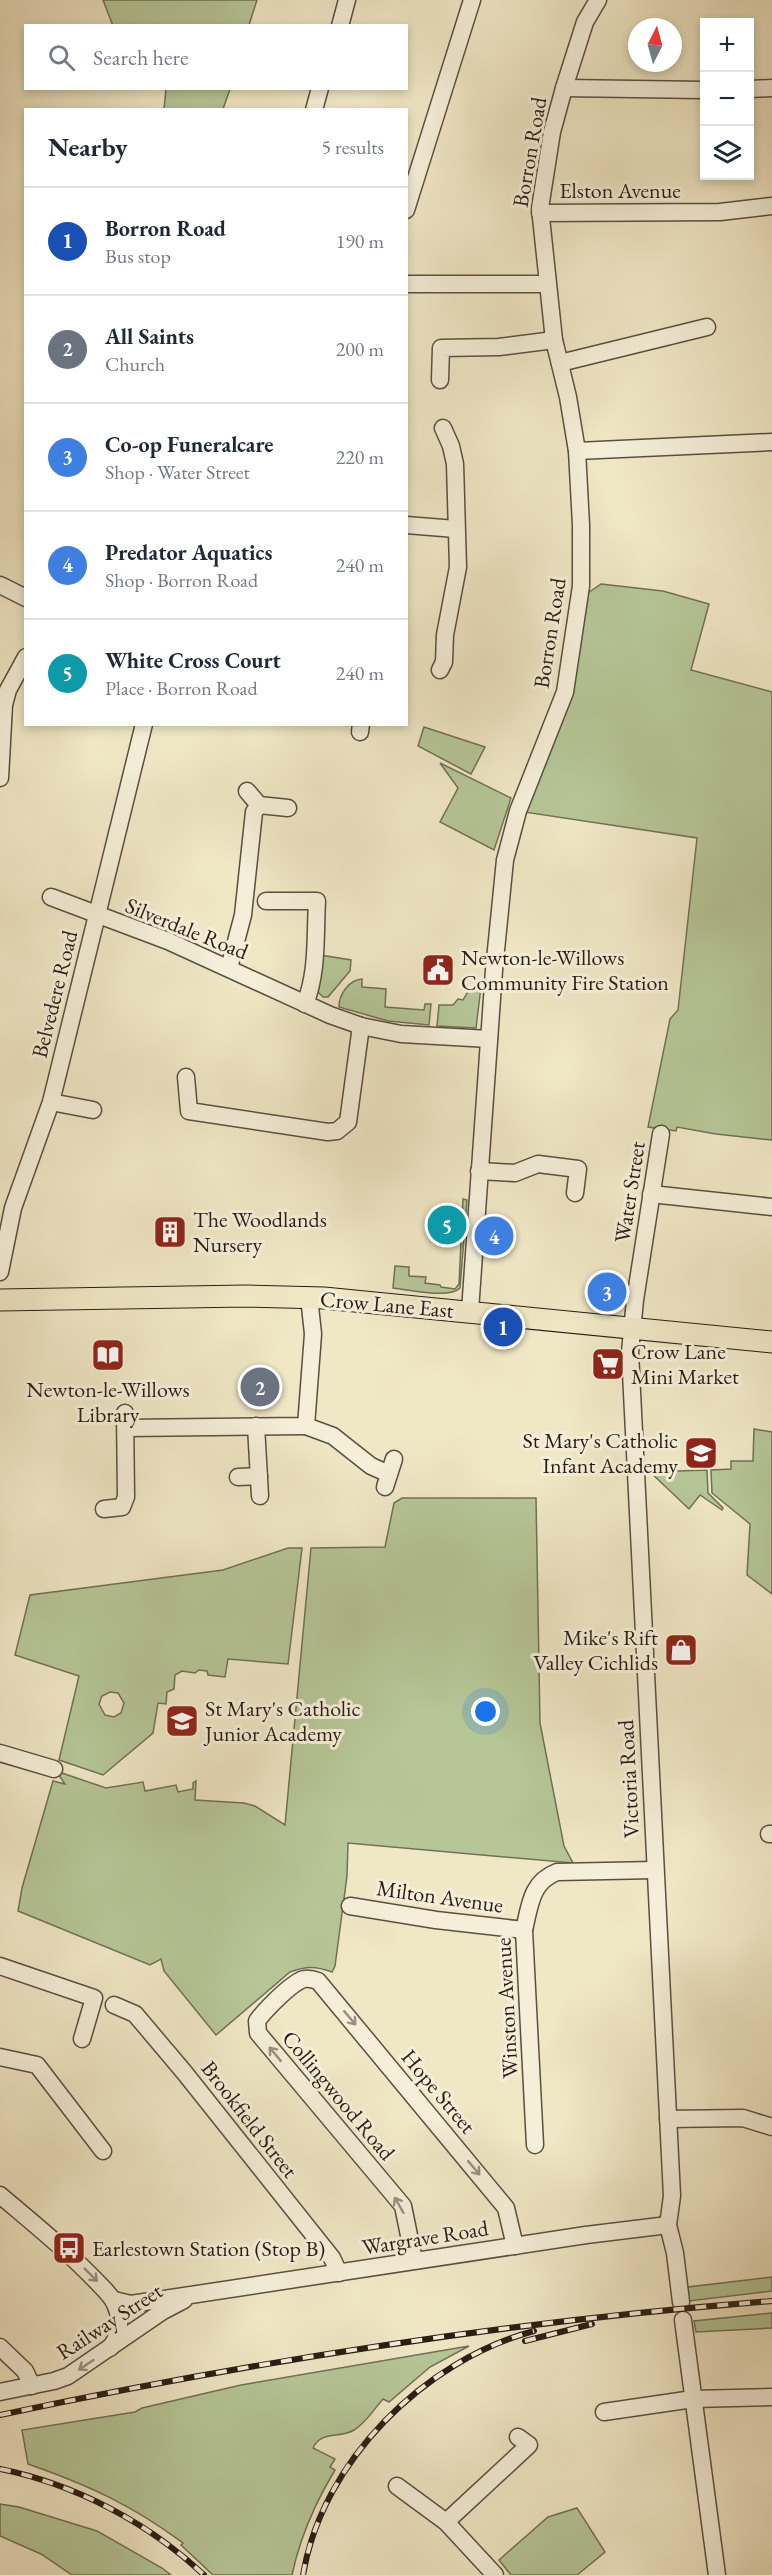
<!DOCTYPE html>
<html lang="en">
<head>
<meta charset="utf-8">
<style>
  :root { --surface:#fff; --page:#f6f6f7; --text:#1f2937; --muted:#747a83; --line:#e0e1e3; --accent:#8f2418 }
  body { margin:0; font-family:"EB Garamond",serif; background:var(--page); color:var(--text) }
  .controls { position:absolute; right:18px; top:18px; display:grid; overflow:hidden; border-radius:0px; box-shadow:0 3px 9px #0003 }
  .controls button { width:54px; height:54px; display:grid; place-items:center; padding:0; border:0; border-bottom:2px solid var(--line); background:var(--surface); color:var(--text); font:30px sans-serif }
  .compass { position:absolute; left:628px; top:18px; width:54px; height:54px; border-radius:50%; background:var(--surface); box-shadow:0 3px 9px #0003; rotate:6deg }
  .you { position:absolute; left:486px; top:1712px; width:21px; height:21px; margin:-15px; border:4px solid #fff; border-radius:50%; background:#1a73e8; box-shadow:0 0 0 9px #1a73e833 }
  .badge { display:grid; place-items:center; width:39px; height:39px; border-radius:50%; background:var(--accent); color:#fff; font-size:20px; font-weight:700 }
  .pin { position:absolute; translate:-50% -50%; border:3px solid #fff; box-shadow:0 2px 6px #0006 }
  .list { margin:0; padding:0; list-style:none }
  h2 { display:flex; justify-content:space-between; align-items:center; height:78px; margin:0; padding:0 24px; font-size:26px }
  h2 small { font-size:20px; font-weight:400; color:var(--muted) }
  .list li { display:grid; grid-template-columns:39px 1fr auto; gap:18px; align-items:center; box-sizing:border-box; height:108px; padding:0 24px; border-top:2px solid var(--line) }
  .list b { display:block; font-size:22px; white-space:nowrap }
  .list p { margin:0; font-size:20px; white-space:nowrap; color:var(--muted) }
  .list em { font-size:20px; font-style:normal; color:var(--muted) }
  .icon { flex:none; width:33px; height:33px; fill:none; stroke:currentColor; stroke-width:2; stroke-linecap:round; stroke-linejoin:round }
  .map { position:relative; flex:none; width:772px; height:2575px; overflow:hidden }
  .search { position:absolute; background:var(--surface); box-shadow:0 3px 9px #0003; left:24px; top:24px; width:384px; height:66px; display:flex; align-items:center; gap:15px; box-sizing:border-box; padding:0 21px; border-radius:0px; color:var(--muted); font-size:22px }
  .panel { position:absolute; background:var(--surface); box-shadow:0 3px 9px #0003; left:24px; top:108px; width:384px; height:618px; border-radius:0px }
  .map>svg:first-child { display:block }
  .green { fill:#b6c697; stroke:#707155; stroke-width:1.5; fill-rule:evenodd }
  .lines { fill:none; stroke-linecap:round; stroke-linejoin:round }
  .minor-casing { stroke:#5b4f40; stroke-width:19 }
  .major-casing { stroke:#291c13; stroke-width:23 }
  .minor { stroke:#f5efd9; stroke-width:16 }
  .major { stroke:#f0e7c5; stroke-width:21 }
  .rail-casing { stroke:#291c13; stroke-width:6 }
  .rail { stroke:#f5efd9; stroke-width:4; stroke-dasharray:11; stroke-linecap:butt }
  .oneway { stroke:#999080 }
  .labels { text-anchor:middle; stroke-width:6; stroke-linejoin:round; paint-order:stroke }
  .street-label { font-size:22px; fill:#291c13; stroke:#f5efd9 }
  .poi-label { font-size:22px; fill:#291c13; stroke:#f5efd9; text-anchor:start }
</style>
</head>
<body>
<div class="map">
<svg width="772" height="2575" viewBox="0 0 772 2575">
  <rect width="100%" height="100%" fill="#f0e7c5"/>
  <filter id="stains"><feTurbulence type="fractalNoise" baseFrequency=".00333" numOctaves="4"/><feColorMatrix values="0 0 0 0 .2 0 0 0 0 .09 0 0 0 0 .02 0 0 0 .5 -.17"/></filter>
  <radialGradient id="worn" r=".72"><stop offset=".6" stop-color="#630" stop-opacity="0"/><stop offset="1" stop-color="#630" stop-opacity=".3"/></radialGradient>
  <g class="green">
    <polygon points="103,0 257,0 249,25 113,26"/>
    <polygon points="166,89 166,88 230,89 223,109 164,109"/>
    <polygon points="601,584 663,591 709,604 691,670 772,692 772,1140 716,1134 677,1127 676,1131 648,1127 670,1019 678,1010 697,838 524,812 585,595"/>
    <polygon points="424,727 485,747 471,774 418,746"/>
    <polygon points="440,763 511,798 494,850 440,822 458,788"/>
    <polygon points="320,955 351,960 350,971 328,997 323,997 316,990"/>
    <path d="M362 979V987L386 989 385 1007 424 1010 425 1004H431L429 1025 388 1021 339 1007C339 994 349 980 362 979Z"/>
    <polygon points="481,987 476,1028 437,1026 439,1005 453,1005 458,999 463,1000 467,993"/>
    <path d="M463 1199 467 1200 460 1288C450 1299 408 1290 393 1288L395 1266 409 1267V1276L426 1277 425 1283 440 1285 441 1287 455 1289 459 1284Z"/>
    <polygon points="754,1429 772,1432 772,1594 747,1575 750,1524 712,1493 711,1470 731,1469 731,1461 753,1461"/>
    <polygon points="707,1470 708,1493 723,1508 722,1510 700,1495 689,1509 650,1472"/>
    <path d="M402 1498H536L540 1723 564 1846 573 1863 348 1843 347 1876 335 1966 332 1972C315 1966 307 1966 290 1972L216 2035 164 1971 161 1959 150 1965 18 1911 22 1888 53 1781 65 1784 56 1771 106 1788 143 1782 145 1791 176 1785 178 1792 193 1789V1783L196 1781 195 1800 244 1803 255 1806 285 1825 311 1548 385 1547 394 1503Z"/>
    <path d="M288 1548H302L288 1664 228 1659 225 1677 208 1675 207 1671 199 1670 195 1673 182 1671 175 1675 174 1689 167 1692 166 1704 158 1703 153 1733 103 1775 59 1760 79 1676 15 1655 30 1595 223 1570ZM110 1692 118 1693 124 1703 121 1713 114 1717 105 1715 99 1704 102 1696Z"/>
    <polygon points="772,2277 772,2291 689,2301 688,2287"/>
    <polygon points="772,2313 772,2328 696,2332 694,2321"/>
    <path d="M469 2346 430 2367 389 2402 383 2399C375 2408 365 2424 354 2430 340 2439 321 2430 313 2448L335 2459 330 2467 335 2470C315 2503 300 2537 292 2575H213L181 2545 183 2543C132 2505 88 2485 28 2464L22 2430 135 2412 142 2408 241 2385Z"/>
    <polygon points="0,2504 19,2507 97,2531 162,2568 171,2575 72,2575 41,2554 0,2536"/>
    <polygon points="577,2508 605,2552 577,2575 511,2575 499,2560 548,2517"/>
  </g>
  <g class="lines">
    <g class="minor-casing">
      <g id="minor">
        <polyline points="340,26 347,0"/>
        <polyline points="564,88 704,90"/>
        <polyline points="750,89 772,88"/>
        <polyline points="314,110 320,88"/>
        <polyline points="406,210 472,0"/>
        <polyline points="540,213 720,212 772,206"/>
        <polyline points="406,284 547,284"/>
        <polyline points="560,363 707,327"/>
        <polyline points="440,380 441,348 499,347 554,340"/>
        <polyline points="577,451 772,442"/>
        <polyline points="406,525 456,529"/>
        <polyline points="0,585 26,598"/>
        <polyline points="440,670 444,662 445,635 458,567 455,464 451,446 443,428"/>
        <polyline points="360,732 361,724"/>
        <polyline points="0,778 4,705 8,690 26,657"/>
        <polyline points="247,791 259,805 288,808"/>
        <polyline points="51,897 168,941 330,1015 361,1026 401,1034 489,1039"/>
        <path d="M266 901H317C315 935 318 972 305 1004"/>
        <polyline points="229,968 243,915 254,812 259,805"/>
        <polyline points="186,1077 189,1111 328,1132 337,1131 348,1122 361,1026"/>
        <polyline points="51,1102 93,1110"/>
        <polyline points="661,1134 635,1300 630,1352 672,2196 668,2225 675,2253 681,2302"/>
        <polyline points="479,1171 515,1173 538,1164 578,1169 575,1193"/>
        <polyline points="651,1194 772,1207"/>
        <polyline points="0,1272 13,1208 51,1102 144,724"/>
        <polyline points="470,1311 494,970 505,860 518,811 565,692 581,586 581,525 577,451 568,397 554,340 540,208 552,132 564,88 585,22 598,0"/>
        <polyline points="256,1426 260,1496"/>
        <polyline points="306,1426 333,1436 371,1466 389,1474"/>
        <polyline points="126,1428 306,1426 313,1334 309,1297"/>
        <polyline points="238,1477 259,1476"/>
        <polyline points="385,1487 394,1459"/>
        <polyline points="104,1509 122,1507 126,1497 125,1413"/>
        <polyline points="0,1753 54,1769"/>
        <polyline points="769,1834 772,1834"/>
        <polyline points="350,1906 436,1920 524,1930"/>
        <polyline points="0,1966 94,1998 82,2039"/>
        <polyline points="114,2005 135,2014 184,2072 332,2258 339,2273"/>
        <polyline points="0,2057 37,2065 103,2151"/>
        <polyline points="668,2119 743,2118 772,2127"/>
        <path d="M535 2145 524 1930C530 1905 531 1882 557 1872L655 1870"/>
        <path d="M0 2195C34 2224 70 2253 101 2286 106 2291 112 2297 115 2304 122 2319 120 2335 110 2348"/>
        <path d="M414 2260 403 2206 258 2033 257 2021C265 2010 291 1983 304 1979 309 1978 313 1979 318 1981L506 2208 515 2246"/>
        <polyline points="114,2300 131,2304 586,2235 668,2225"/>
        <polyline points="683,2320 717,2575"/>
        <polyline points="0,2347 25,2371 32,2386"/>
        <polyline points="0,2392 54,2381 68,2376 163,2311 184,2300"/>
        <polyline points="604,2412 693,2399 772,2397"/>
        <polyline points="397,2486 446,2522 495,2575"/>
        <polyline points="446,2522 529,2445 518,2437"/>
      </g>
    </g>
    <g class="major-casing">
      <polyline id="major" points="0,1300 246,1296 324,1298 772,1342"/>
    </g>
    <use href="#minor" class="minor"/>
    <use href="#major" class="major"/>
    <g class="rail-casing">
      <g id="rail">
        <polyline points="525,2341 592,2324"/>
        <path d="M0 2415C255 2361 512 2321 772 2301"/>
        <path d="M0 2469C75 2484 149 2523 204 2575"/>
        <path d="M303 2575C322 2461 425 2360 534 2331"/>
      </g>
    </g>
    <use href="#rail" class="rail"/>
  </g>
  <defs><path id="oneway-shaft" d="M-6 0H5M1.5-3L5.5 0L1.5 3" fill="none" stroke-width="1.6" stroke-linecap="round" stroke-linejoin="round" transform="scale(1.5)"/></defs>
  <g class="oneway">
    <use href="#oneway-shaft" transform="translate(350 2018) rotate(50)"/>
    <use href="#oneway-shaft" transform="translate(275 2054) rotate(-130)"/>
    <use href="#oneway-shaft" transform="translate(474 2168) rotate(50)"/>
    <use href="#oneway-shaft" transform="translate(399 2205) rotate(-120)"/>
    <use href="#oneway-shaft" transform="translate(91 2275) rotate(45)"/>
    <use href="#oneway-shaft" transform="translate(86 2365) rotate(146)"/>
  </g>
  <defs>
    <g id="civic-square" transform="scale(1.725)"><rect x="-9" y="-9" width="18" height="18" rx="4" fill="#8f2418" stroke="#f5efd9"/><path d="M-.6-6.5H3V-4.5H.6V-3L4-1V1h2V6H-6V1h2V-1L-.6-3ZM-1.2 2.5V6h2.4V2.5Z" fill="#fff"/></g>
    <g id="building-square" transform="scale(1.725)"><rect x="-9" y="-9" width="18" height="18" rx="4" fill="#8f2418" stroke="#f5efd9"/><path d="M-4-6H4V6H1V3H-1V6H-4ZM-2.5-4.3h1.7v1.8h-1.7ZM.8-4.3h1.7v1.8H.8ZM-2.5-1h1.7V.8h-1.7ZM.8-1h1.7V.8H.8Z" fill="#fff"/></g>
    <g id="library-square" transform="scale(1.725)"><rect x="-9" y="-9" width="18" height="18" rx="4" fill="#8f2418" stroke="#f5efd9"/><path d="M-6-4Q-3-5.5-.7-3.5V5Q-3 3-6 4ZM6-4Q3-5.5 .7-3.5V5Q3 3 6 4Z" fill="#fff"/></g>
    <g id="supermarket-square" transform="scale(1.725)"><rect x="-9" y="-9" width="18" height="18" rx="4" fill="#8f2418" stroke="#f5efd9"/><path d="M-6-5.5h2.5l.6 2H6L4.5 2H-2.5L-4.4-4H-6ZM-1.5 3.2a1.3 1.3 0 1 0 .1 0ZM3 3.2a1.3 1.3 0 1 0 .1 0Z" fill="#fff"/></g>
    <g id="school-square" transform="scale(1.725)"><rect x="-9" y="-9" width="18" height="18" rx="4" fill="#8f2418" stroke="#f5efd9"/><path d="M0-5L7-2L0 1L-7-2ZM-4 1L0 2.5L4 1V4Q0 6-4 4Z" fill="#fff"/></g>
    <g id="shop-square" transform="scale(1.725)"><rect x="-9" y="-9" width="18" height="18" rx="4" fill="#8f2418" stroke="#f5efd9"/><path d="M-5-2.5h2.3a2.7 3.5 0 0 1 5.4 0H5L5.5 6h-11ZM-1.5-2.5h3a1.5 2.3 0 0 0-3 0Z" fill="#fff"/></g>
    <g id="bus-square" transform="scale(1.725)"><rect x="-9" y="-9" width="18" height="18" rx="4" fill="#8f2418" stroke="#f5efd9"/><path d="M-5-6H5V4H4V6H2V4H-2V6H-4V4H-5ZM-3.5-4V0h7V-4ZM-3.5 1.2v1.5H-2V1.2ZM2 1.2v1.5H3.5V1.2Z" fill="#fff"/></g>
  </defs>
  <g fill-rule="evenodd">
    <use href="#civic-square" x="438" y="970"/>
    <use href="#building-square" x="170" y="1232"/>
    <use href="#library-square" x="108" y="1355"/>
    <use href="#supermarket-square" x="608" y="1364"/>
    <use href="#school-square" x="701" y="1453"/>
    <use href="#shop-square" x="681" y="1650"/>
    <use href="#school-square" x="182" y="1721"/>
    <use href="#bus-square" x="69" y="2248"/>
  </g>
  <g class="labels">
    <g class="street-label">
      <text transform="translate(529 152) rotate(-80)" y="8">Borron Road</text>
      <text x="620" y="198">Elston Avenue</text>
      <text transform="translate(549 633) rotate(-81)" y="8">Borron Road</text>
      <text transform="translate(187 928) rotate(22)" y="8">Silverdale Road</text>
      <text transform="translate(54 994) rotate(-76)" y="8">Belvedere Road</text>
      <text transform="translate(629 1192) rotate(-81)" y="8">Water Street</text>
      <text transform="translate(387 1304) rotate(5)" y="8">Crow Lane East</text>
      <text transform="translate(628 1779) rotate(-93)" y="8">Victoria Road</text>
      <text transform="translate(440 1896) rotate(8)" y="8">Milton Avenue</text>
      <text transform="translate(506 2008) rotate(-93)" y="8">Winston Avenue</text>
      <text transform="translate(439 2091) rotate(50)" y="8">Hope Street</text>
      <text transform="translate(339 2095) rotate(50)" y="8">Collingwood Road</text>
      <text transform="translate(250 2119) rotate(52)" y="8">Brookfield Street</text>
      <text transform="translate(425 2237) rotate(-9)" y="8">Wargrave Road</text>
      <text transform="translate(109 2321) rotate(-33)" y="8">Railway Street</text>
    </g>
    <g class="poi-label">
      <text x="461" y="965">Newton-le-Willows<tspan x="461" dy="25">Community Fire Station</tspan></text>
      <text x="193" y="1227">The Woodlands<tspan x="193" dy="25">Nursery</tspan></text>
      <text x="631" y="1359">Crow Lane<tspan x="631" dy="25">Mini Market</tspan></text>
      <text x="108" y="1397" text-anchor="middle">Newton-le-Willows<tspan x="108" dy="25">Library</tspan></text>
      <text x="678" y="1448" text-anchor="end">St Mary's Catholic<tspan x="678" dy="25">Infant Academy</tspan></text>
      <text x="658" y="1645" text-anchor="end">Mike's Rift<tspan x="658" dy="25">Valley Cichlids</tspan></text>
      <text x="205" y="1716">St Mary's Catholic<tspan x="205" dy="25">Junior Academy</tspan></text>
      <text x="92" y="2256">Earlestown Station (Stop B)</text>
    </g>
  </g>
  <rect width="100%" height="100%" filter="url(#stains)"/>
  <rect width="100%" height="100%" fill="url(#worn)"/>
</svg>
<div class="controls">
<button>+</button>
<button>−</button>
<button><svg class="icon" aria-label="layers" viewBox="0 0 24 24"><path d="M12 4l9 5-9 5-9-5zM3 14l9 5 9-5"/></svg></button>
</div>
<svg class="compass" viewBox="-18 -18 36 36"><path d="M0-13l5 13h-10z" fill="#e53935"/><path d="M0 13l5-13h-10z" fill="#747a83"/></svg>
<div class="you"></div>
<div class="pin badge" style="left:503px;top:1327px;background:#1a4fb4">1</div>
<div class="pin badge" style="left:260px;top:1387px;background:#6b7280">2</div>
<div class="pin badge" style="left:607px;top:1292px;background:#3f7fe0">3</div>
<div class="pin badge" style="left:494px;top:1236px;background:#3f7fe0">4</div>
<div class="pin badge" style="left:447px;top:1225px;background:#0f9aa8">5</div>
<div class="search"><svg class="icon" aria-label="search" viewBox="0 0 24 24"><circle cx="10" cy="10" r="6"/><path d="M15 15l6 6"/></svg>Search here</div>
<section class="panel">
<h2>Nearby<small>5 results</small></h2>
<ul class="list">
<li><span class="badge" style="background:#1a4fb4">1</span><div><b>Borron Road</b><p>Bus stop</p></div><em>190 m</em></li>
<li><span class="badge" style="background:#6b7280">2</span><div><b>All Saints</b><p>Church</p></div><em>200 m</em></li>
<li><span class="badge" style="background:#3f7fe0">3</span><div><b>Co-op Funeralcare</b><p>Shop · Water Street</p></div><em>220 m</em></li>
<li><span class="badge" style="background:#3f7fe0">4</span><div><b>Predator Aquatics</b><p>Shop · Borron Road</p></div><em>240 m</em></li>
<li><span class="badge" style="background:#0f9aa8">5</span><div><b>White Cross Court</b><p>Place · Borron Road</p></div><em>240 m</em></li>
</ul>
</section>
</div>
</body>
</html>
